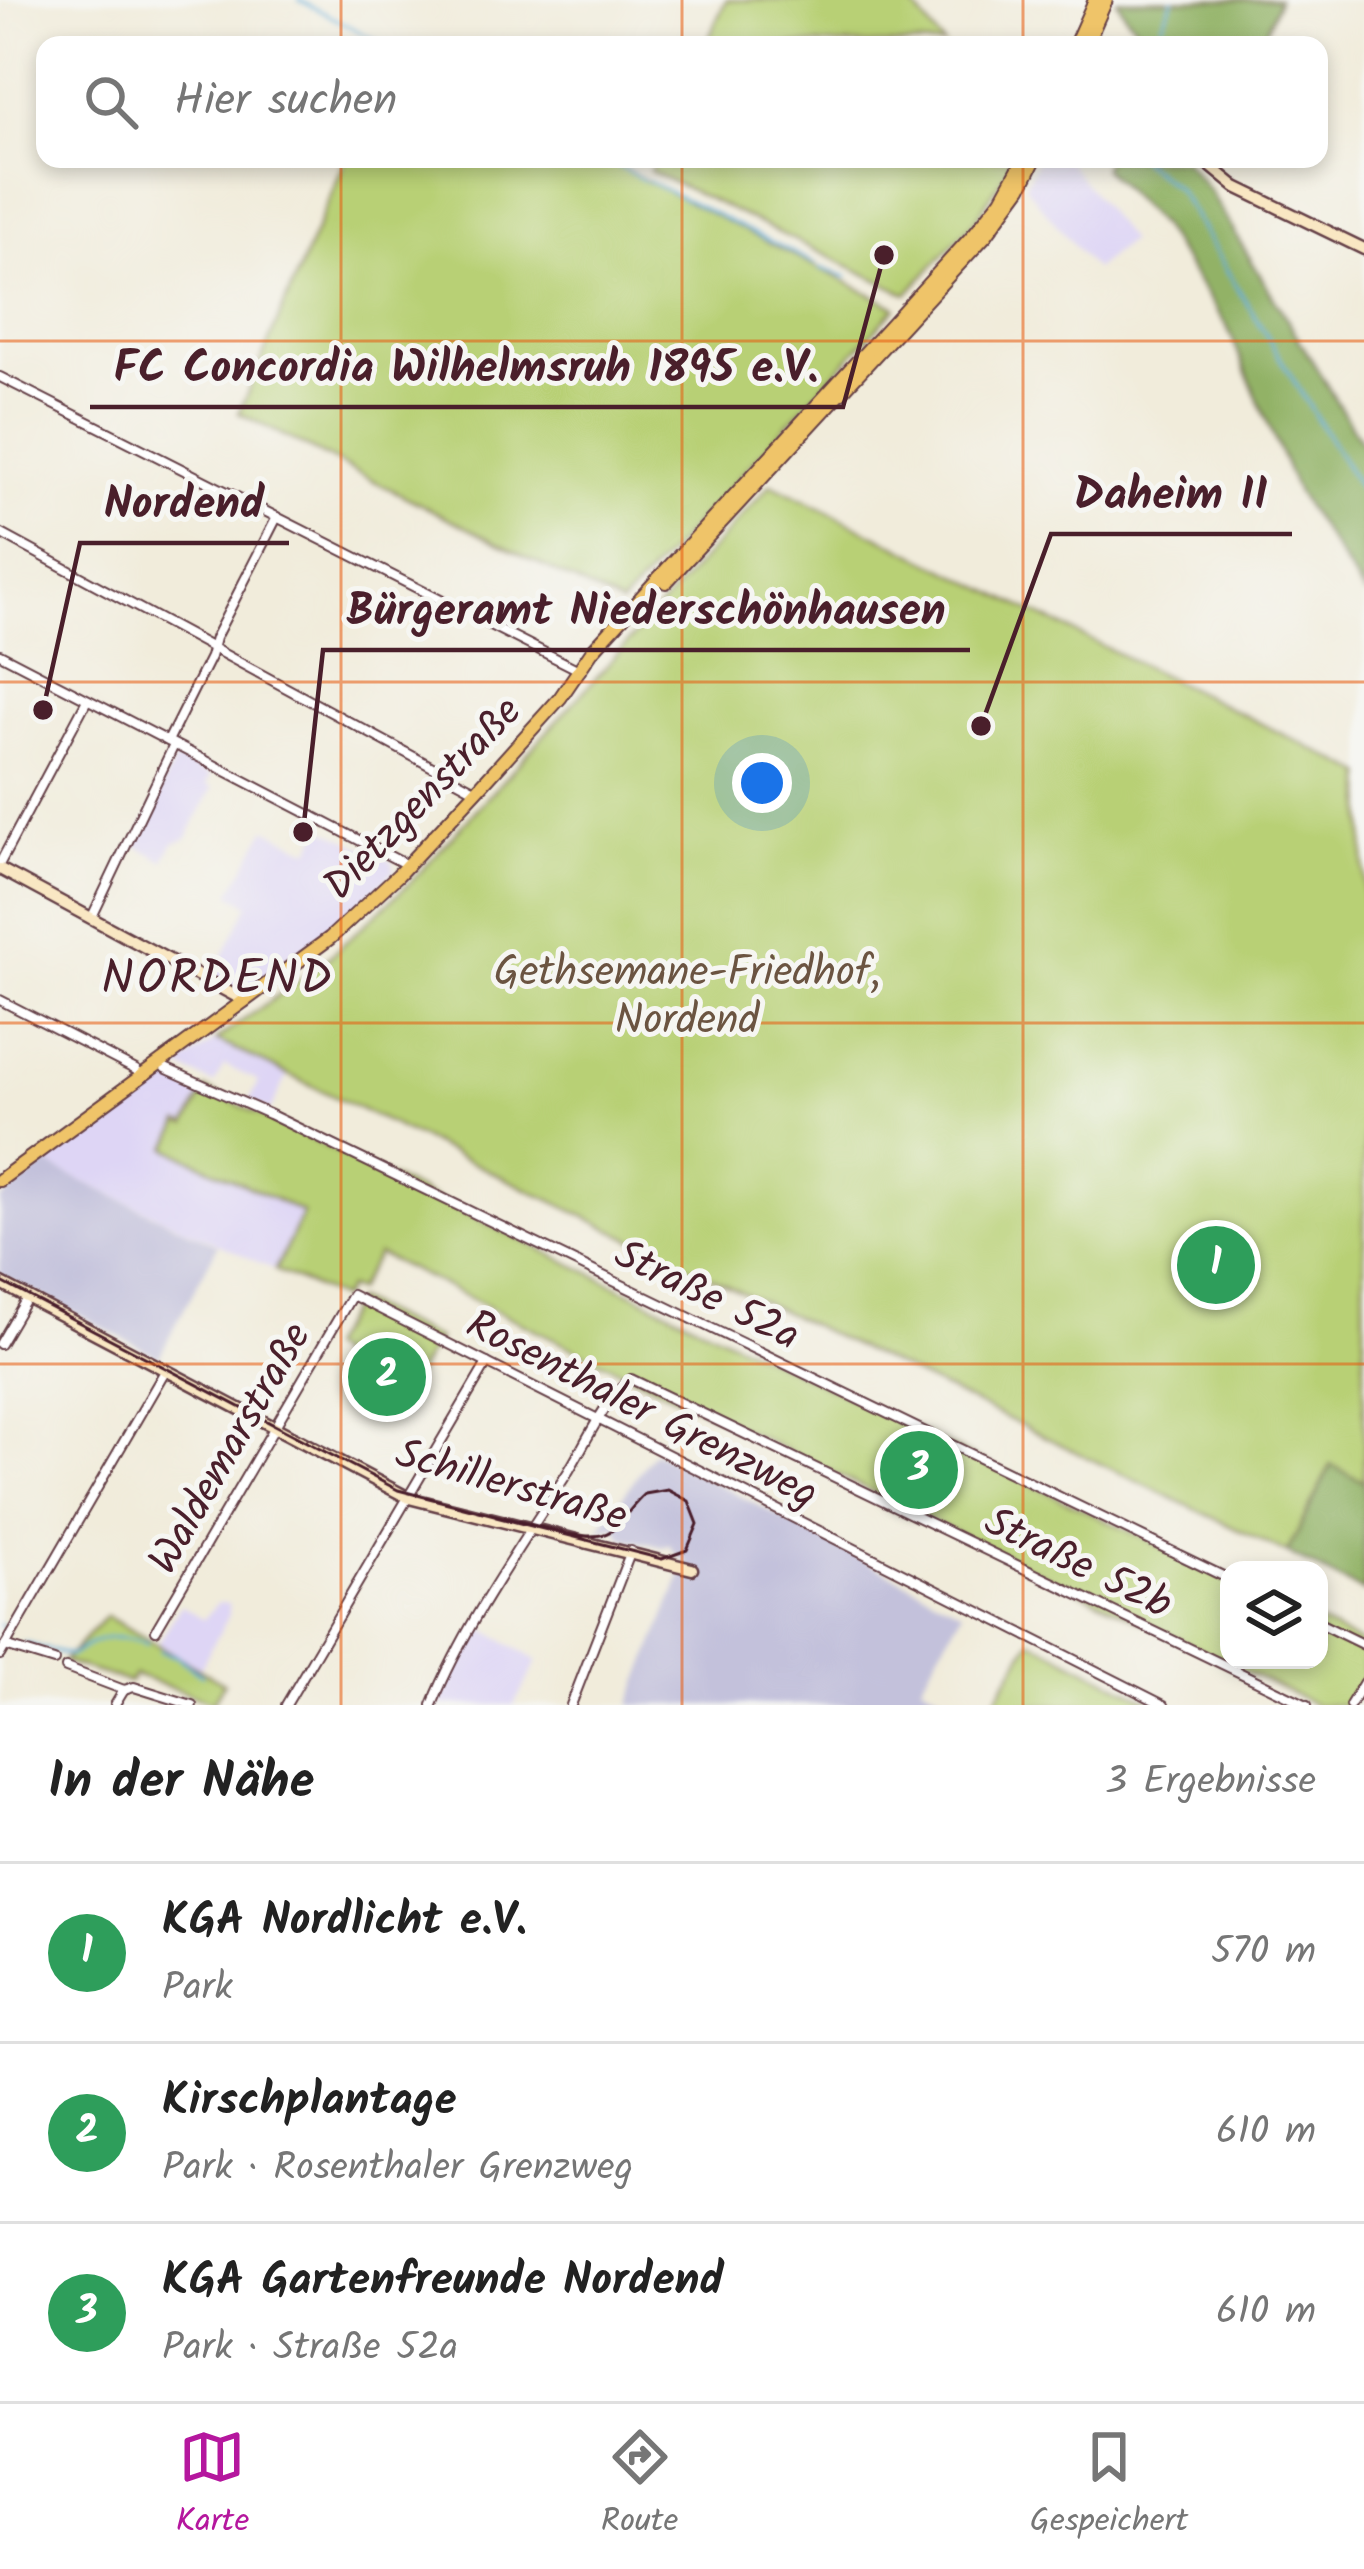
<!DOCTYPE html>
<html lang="de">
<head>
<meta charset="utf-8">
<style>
  :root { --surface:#fff; --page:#f6f6f6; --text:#222; --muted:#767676; --line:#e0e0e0; --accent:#b5179e }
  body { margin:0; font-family:Kalam,sans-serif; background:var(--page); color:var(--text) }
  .controls { position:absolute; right:36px; bottom:36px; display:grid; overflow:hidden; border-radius:24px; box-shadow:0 6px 18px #0003 }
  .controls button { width:108px; height:108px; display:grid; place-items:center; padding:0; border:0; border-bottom:3px solid var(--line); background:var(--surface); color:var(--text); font:60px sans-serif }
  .you { position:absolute; left:762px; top:783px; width:42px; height:42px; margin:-30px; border:9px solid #fff; border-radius:50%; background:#1a73e8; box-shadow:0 0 0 18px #1a73e833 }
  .badge { display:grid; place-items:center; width:78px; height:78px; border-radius:50%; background:var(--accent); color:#fff; font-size:39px; font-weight:700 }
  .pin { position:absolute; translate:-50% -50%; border:6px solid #fff; box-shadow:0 3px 12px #0006 }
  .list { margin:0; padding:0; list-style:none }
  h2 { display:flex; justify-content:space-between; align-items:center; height:156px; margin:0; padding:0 48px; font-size:51px }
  h2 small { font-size:39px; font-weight:400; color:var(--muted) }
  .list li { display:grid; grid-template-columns:78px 1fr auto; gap:36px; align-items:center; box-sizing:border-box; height:180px; padding:0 48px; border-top:3px solid var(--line) }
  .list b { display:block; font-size:45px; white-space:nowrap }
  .list p { margin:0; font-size:39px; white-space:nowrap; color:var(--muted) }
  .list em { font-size:39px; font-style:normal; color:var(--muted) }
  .icon { flex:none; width:66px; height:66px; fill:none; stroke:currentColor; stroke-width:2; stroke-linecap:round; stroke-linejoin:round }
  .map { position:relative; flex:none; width:1364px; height:1705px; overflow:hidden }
  .search { position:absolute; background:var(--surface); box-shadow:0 6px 18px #0003; left:36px; right:36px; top:36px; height:132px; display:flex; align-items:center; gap:30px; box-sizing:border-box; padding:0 42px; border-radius:24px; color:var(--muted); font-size:45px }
  .sheet { height:696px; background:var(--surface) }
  nav { display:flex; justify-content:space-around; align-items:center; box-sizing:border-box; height:168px; border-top:3px solid var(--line); background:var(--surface); font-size:33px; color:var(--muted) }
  nav a { display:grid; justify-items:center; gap:6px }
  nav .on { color:var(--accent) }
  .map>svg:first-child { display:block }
  .built { fill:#ded5f5 }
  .industrial { fill:#c3c1db }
  .green { fill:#b8d075; stroke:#817850; stroke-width:3 }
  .forest { fill:#92b266; stroke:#6e6848; stroke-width:3 }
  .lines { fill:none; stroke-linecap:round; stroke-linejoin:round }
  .stream { stroke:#60aed9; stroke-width:3 }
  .street-casing { stroke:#633e45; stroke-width:12 }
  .secondary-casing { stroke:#633e45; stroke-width:15 }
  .primary-casing { stroke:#633e45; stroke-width:16 }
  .street { stroke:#fff; stroke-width:8 }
  .secondary { stroke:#f9e7c3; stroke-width:10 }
  .primary { stroke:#efc469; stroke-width:12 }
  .tram { stroke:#4a1f2b; stroke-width:3 }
  .grid { fill:none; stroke:#e8590c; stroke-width:3; stroke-opacity:0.55 }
  .labels { text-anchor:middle; stroke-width:10; stroke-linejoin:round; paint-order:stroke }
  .street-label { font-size:42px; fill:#4a1f2b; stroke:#f6f6f2 }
  .park-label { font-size:42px; fill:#6b5441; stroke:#f6f6f2 }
  .quarter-label { font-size:48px; letter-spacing:3px; fill:#4a1f2b; stroke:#f6f6f2 }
  .leader { fill:none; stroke:#4a1f2b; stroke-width:4.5 }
  .callout-dot { fill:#4a1f2b; stroke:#f6f6f2; stroke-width:4.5 }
  .callout-label { font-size:45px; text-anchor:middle; font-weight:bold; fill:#4a1f2b; stroke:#f6f6f2; stroke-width:10; stroke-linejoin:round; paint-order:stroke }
</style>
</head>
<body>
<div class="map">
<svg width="1364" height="1705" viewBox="0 0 1364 1705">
  <rect width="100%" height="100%" fill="#f6f6f2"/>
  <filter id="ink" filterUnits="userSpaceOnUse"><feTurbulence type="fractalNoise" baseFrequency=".00833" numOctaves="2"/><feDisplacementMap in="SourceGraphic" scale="24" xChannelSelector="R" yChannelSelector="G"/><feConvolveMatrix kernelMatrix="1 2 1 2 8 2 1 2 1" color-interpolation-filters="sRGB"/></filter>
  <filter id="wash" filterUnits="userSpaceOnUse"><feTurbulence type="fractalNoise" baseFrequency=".004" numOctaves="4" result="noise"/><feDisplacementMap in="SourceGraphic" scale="48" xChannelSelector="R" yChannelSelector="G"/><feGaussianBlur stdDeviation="2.7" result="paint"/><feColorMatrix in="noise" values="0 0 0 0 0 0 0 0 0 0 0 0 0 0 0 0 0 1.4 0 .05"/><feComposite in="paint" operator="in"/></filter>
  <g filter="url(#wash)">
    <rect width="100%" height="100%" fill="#f1ecdb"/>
    <g class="built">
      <polygon points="1038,159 1066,159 1129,241 1094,270 1025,186"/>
      <polygon points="176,759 211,776 206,784 213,788 186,839 173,843 164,861 134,844"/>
      <polygon points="322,827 393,862 394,871 340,922 244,994 212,977 249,904 230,894 266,829 310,850"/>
      <polygon points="216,1040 288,1075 270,1111 250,1101 258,1081 224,1065 214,1084 179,1067"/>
      <polygon points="166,1077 203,1095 187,1126 180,1123 169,1148 303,1214 275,1270 46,1164"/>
      <polygon points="218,1602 229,1603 229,1615 200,1668 156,1647 181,1605 204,1619"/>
      <polygon points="481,1627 538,1661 514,1705 440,1705 454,1670"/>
    </g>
    <g class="industrial">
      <polygon points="46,1164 218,1245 159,1357 0,1274 0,1200"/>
      <polygon points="654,1452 963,1611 921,1684 962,1705 630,1705 687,1561 679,1558 670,1545 663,1547 622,1538 616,1526 598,1531"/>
    </g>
    <g class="green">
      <polygon points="726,0 909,0 944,45 706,45"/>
      <polygon points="346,159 604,159 896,307 621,605 239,413"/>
      <polygon points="656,159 1014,159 978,217 907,294 650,171"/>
      <polygon points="771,484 1364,774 1364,1482 1331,1466 1287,1553 216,1040 320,965 411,882"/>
      <polygon points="206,1089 1229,1579 1229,1660 1319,1660 1319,1623 1364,1645 1364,1679 1346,1705 1316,1705 378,1254 356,1291 347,1288 341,1299 275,1270 303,1213 168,1148 180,1123 187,1125"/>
      <polygon points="355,1300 437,1339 396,1409 327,1348"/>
      <polygon points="106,1616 224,1683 213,1702 134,1675 129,1682 63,1662"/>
      <polygon points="1031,1640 1158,1705 992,1705"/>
    </g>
    <g class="forest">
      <path d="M1117 0H1278L1261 45H1209L1190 36 1181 45C1151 45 1129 24 1117 0Z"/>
      <polygon points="1106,159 1183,159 1210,192 1364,447 1364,593 1297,493 1227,326 1160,226 1103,168"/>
      <polygon points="1331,1465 1364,1482 1364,1592 1287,1553"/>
    </g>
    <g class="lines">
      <g class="stream">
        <polyline points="299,0 385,45"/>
        <polyline points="1162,25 1173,0"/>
        <polyline points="604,159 644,180"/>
        <polyline points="1140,159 1178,190 1364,496"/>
        <polyline points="648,181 684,199"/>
        <polyline points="687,200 773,243"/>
        <polyline points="776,244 816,264"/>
        <polyline points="821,268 847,277"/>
        <polyline points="0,1625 1,1626"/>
        <path d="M24 1643 70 1656C98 1636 114 1633 147 1644"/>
        <polyline points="160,1651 176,1656 202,1675"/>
      </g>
    </g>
  </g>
  <g filter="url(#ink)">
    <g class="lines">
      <g class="street-casing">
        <g id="street">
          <polyline points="0,377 581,671"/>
          <polyline points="0,533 475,790"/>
          <polyline points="0,654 407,865"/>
          <polyline points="168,741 210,657 215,638 277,517"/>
          <polyline points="0,863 87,700"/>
          <polyline points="91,919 174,745"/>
          <polyline points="0,1000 136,1070 141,1076"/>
          <polyline points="162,1063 165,1068 269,1114 1229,1579"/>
          <polyline points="0,1344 27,1298"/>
          <polyline points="1319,1623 1364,1645"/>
          <polyline points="156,1630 352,1295 1164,1705"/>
          <polyline points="5,1646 54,1661"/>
          <polyline points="0,1655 165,1371"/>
          <polyline points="66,1668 124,1690"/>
          <polyline points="124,1690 134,1687 192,1705"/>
          <polyline points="115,1705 124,1690"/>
          <polyline points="286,1705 487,1363"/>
          <path d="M432 1705C466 1622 520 1547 568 1472 586 1443 604 1400 631 1379L1307 1705"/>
          <polyline points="571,1705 631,1551"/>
          <polyline points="1350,1705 1364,1682"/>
        </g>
      </g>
      <g class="secondary-casing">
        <g id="secondary">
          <polyline points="1202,159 1236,187 1364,249"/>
          <polyline points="0,869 245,1001"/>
          <polyline points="0,1283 409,1498 692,1569"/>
        </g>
      </g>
      <g class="primary-casing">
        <g id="primary">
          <polyline points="1075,45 1095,0"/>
          <polyline points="1086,45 1106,0"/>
          <polyline points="666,582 986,235 1021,187 1035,159"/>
          <polyline points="0,1180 330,938 398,875 477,790 560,698 592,651 975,233 1002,199 1024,159"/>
        </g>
      </g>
      <use href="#street" class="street"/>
      <use href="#secondary" class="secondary"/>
      <use href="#primary" class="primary"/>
      <path class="tram" d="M0 1281 398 1490 568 1534C622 1543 613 1523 645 1494L668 1490 689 1501 698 1524 687 1550 662 1559 496 1517"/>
    </g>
  </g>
  <path class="grid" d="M341 0V45M682 0V45M1023 0V45M341 159V1705M682 159V1705M1023 159V1705M0 341H1364M0 682H1364M0 1023H1364M0 1364H1364"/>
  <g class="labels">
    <g class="street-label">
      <text transform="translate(421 797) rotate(-46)" y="15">Dietzgenstraße</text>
      <text transform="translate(708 1293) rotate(26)" y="15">Straße 52a</text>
      <text transform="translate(643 1407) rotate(27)" y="15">Rosenthaler Grenzweg</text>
      <text transform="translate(228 1447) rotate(-60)" y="15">Waldemarstraße</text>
      <text transform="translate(512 1483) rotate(16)" y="15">Schillerstraße</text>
      <text transform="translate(1079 1561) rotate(26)" y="15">Straße 52b</text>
    </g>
    <g class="park-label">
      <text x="687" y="985">Gethsemane-Friedhof,<tspan x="687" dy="48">Nordend</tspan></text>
    </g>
    <g class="quarter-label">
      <text x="218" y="993">NORDEND</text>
    </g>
  </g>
  <path class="leader" d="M884 255L843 407H90M981 726L1051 534H1292M43 710L80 543H289M303 832L323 650H970"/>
  <g class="callout-dot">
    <circle cx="884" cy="255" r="12"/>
    <circle cx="981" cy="726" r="12"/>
    <circle cx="43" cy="710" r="12"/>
    <circle cx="303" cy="832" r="12"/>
  </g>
  <g class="callout-label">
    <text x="466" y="382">FC Concordia Wilhelmsruh 1895 e.V.</text>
    <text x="1171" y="509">Daheim II</text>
    <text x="184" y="518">Nordend</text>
    <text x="646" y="625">Bürgeramt Niederschönhausen</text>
  </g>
</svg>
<div class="controls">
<button><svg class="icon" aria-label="layers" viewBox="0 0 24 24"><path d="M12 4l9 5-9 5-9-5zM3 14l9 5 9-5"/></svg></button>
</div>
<div class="you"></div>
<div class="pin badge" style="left:1216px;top:1265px;background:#2e9e5b">1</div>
<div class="pin badge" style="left:387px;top:1377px;background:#2e9e5b">2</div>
<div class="pin badge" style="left:919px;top:1470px;background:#2e9e5b">3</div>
<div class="search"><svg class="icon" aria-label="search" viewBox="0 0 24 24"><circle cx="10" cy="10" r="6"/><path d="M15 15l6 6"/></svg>Hier suchen</div>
</div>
<section class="sheet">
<h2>In der Nähe<small>3 Ergebnisse</small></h2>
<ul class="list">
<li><span class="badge" style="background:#2e9e5b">1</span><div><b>KGA Nordlicht e.V.</b><p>Park</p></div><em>570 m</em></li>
<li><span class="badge" style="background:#2e9e5b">2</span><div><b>Kirschplantage</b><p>Park · Rosenthaler Grenzweg</p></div><em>610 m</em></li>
<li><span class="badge" style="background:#2e9e5b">3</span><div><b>KGA Gartenfreunde Nordend</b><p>Park · Straße 52a</p></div><em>610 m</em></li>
</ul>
</section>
<nav>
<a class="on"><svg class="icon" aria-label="map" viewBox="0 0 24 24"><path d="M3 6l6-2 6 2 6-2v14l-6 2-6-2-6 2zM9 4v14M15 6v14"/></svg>Karte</a>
<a><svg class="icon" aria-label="directions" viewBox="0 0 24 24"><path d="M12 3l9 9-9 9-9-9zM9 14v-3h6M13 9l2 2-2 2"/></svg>Route</a>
<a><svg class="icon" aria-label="saved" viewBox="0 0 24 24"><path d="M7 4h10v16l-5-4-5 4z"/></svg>Gespeichert</a>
</nav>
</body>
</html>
